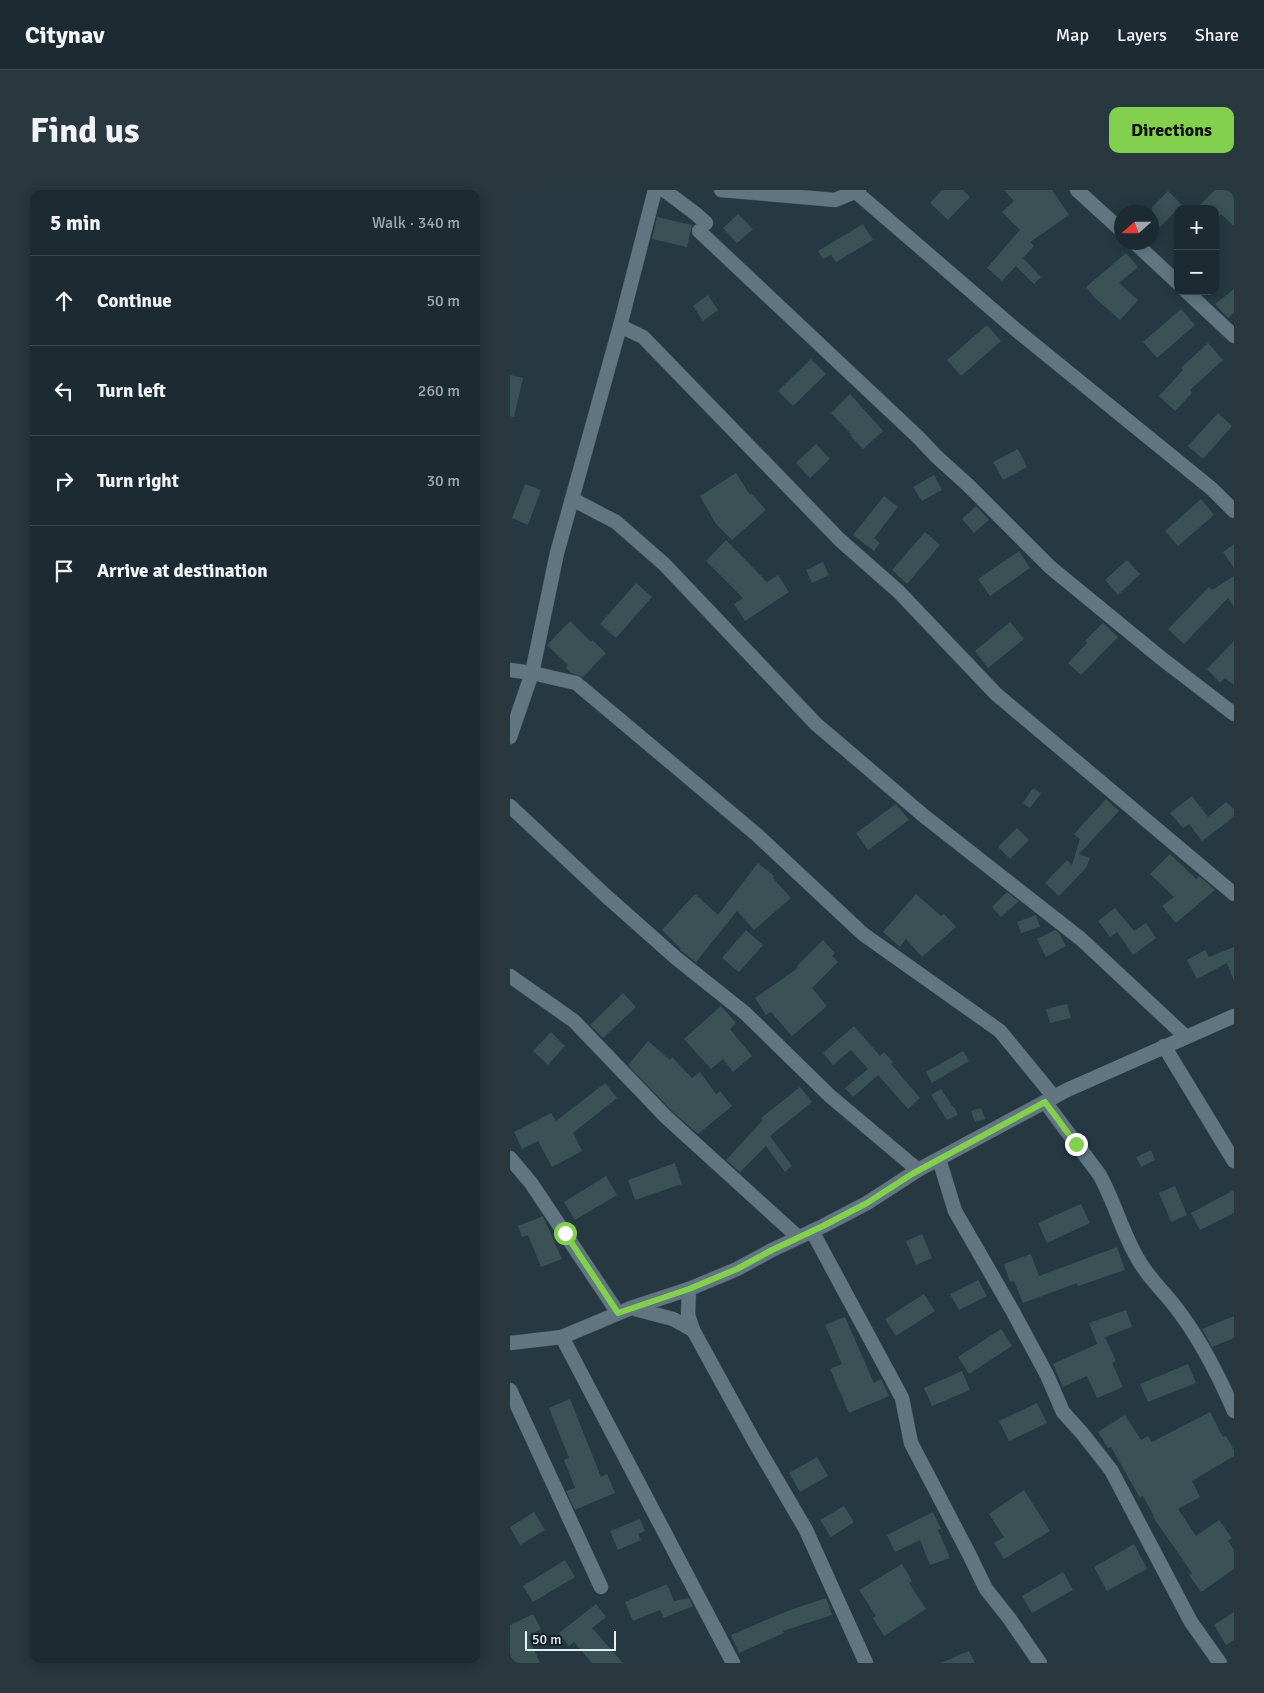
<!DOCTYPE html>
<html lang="en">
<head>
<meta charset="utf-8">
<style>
  :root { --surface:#1c2b32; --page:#29373e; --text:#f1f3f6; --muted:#a0a7ac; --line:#3a474d; --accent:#83d04e }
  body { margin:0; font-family:Signika,sans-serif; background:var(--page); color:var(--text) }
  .controls { position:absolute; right:15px; top:15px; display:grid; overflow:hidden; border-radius:10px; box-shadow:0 2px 12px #0003 }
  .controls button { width:45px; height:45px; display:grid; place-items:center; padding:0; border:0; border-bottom:1px solid var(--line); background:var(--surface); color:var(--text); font:25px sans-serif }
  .compass { position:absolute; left:604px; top:15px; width:45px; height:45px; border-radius:50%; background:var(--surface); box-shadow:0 2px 12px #0003; rotate:249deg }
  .scale { position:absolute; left:15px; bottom:12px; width:91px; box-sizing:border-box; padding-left:5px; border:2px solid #e3eff4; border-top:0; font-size:14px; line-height:18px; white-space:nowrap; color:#e3eff4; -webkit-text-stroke:4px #161f23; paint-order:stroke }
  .stop { position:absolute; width:15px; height:15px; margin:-11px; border:4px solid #83d04e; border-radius:50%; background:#fff }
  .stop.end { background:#83d04e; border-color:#fff; box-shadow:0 1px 5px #0008 }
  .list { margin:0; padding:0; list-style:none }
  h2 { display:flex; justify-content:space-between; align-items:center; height:65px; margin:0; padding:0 20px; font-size:21px }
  h2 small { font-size:16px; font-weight:400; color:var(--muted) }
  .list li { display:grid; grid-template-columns:32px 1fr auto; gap:15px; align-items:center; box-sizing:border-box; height:90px; padding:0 20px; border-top:1px solid var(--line) }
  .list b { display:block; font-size:19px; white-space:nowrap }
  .list em { font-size:16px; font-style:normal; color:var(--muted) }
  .icon { flex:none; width:28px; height:28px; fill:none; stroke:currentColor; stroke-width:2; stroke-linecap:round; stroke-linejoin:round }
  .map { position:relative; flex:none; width:724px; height:1473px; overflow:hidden; border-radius:10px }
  header { display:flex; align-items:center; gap:30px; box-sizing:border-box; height:70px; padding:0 25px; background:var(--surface); border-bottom:1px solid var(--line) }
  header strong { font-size:24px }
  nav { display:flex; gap:28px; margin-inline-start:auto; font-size:18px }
  .intro { display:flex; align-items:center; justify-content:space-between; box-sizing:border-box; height:120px; padding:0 30px }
  h1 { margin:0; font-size:35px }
  .button { padding:12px 22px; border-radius:10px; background:var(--accent); color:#111; font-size:18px; font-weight:700 }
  main { display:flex; gap:30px; padding:0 30px }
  aside { flex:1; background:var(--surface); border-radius:10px; box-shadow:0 2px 12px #0003 }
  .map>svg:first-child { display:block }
  .building { fill:#3a5155 }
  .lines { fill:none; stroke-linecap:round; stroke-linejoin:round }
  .street-casing { stroke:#45565d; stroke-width:15 }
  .street { stroke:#617680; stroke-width:14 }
  .route { stroke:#83d04e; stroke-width:6 }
</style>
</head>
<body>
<header>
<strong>Citynav</strong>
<nav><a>Map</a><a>Layers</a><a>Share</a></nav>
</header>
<div class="intro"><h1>Find us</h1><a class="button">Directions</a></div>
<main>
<aside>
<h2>5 min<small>Walk · 340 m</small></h2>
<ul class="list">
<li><svg class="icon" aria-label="ahead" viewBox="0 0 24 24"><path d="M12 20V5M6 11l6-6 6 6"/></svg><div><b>Continue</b></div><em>50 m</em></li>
<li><svg class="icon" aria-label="left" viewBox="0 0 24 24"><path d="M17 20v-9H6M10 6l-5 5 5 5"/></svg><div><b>Turn left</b></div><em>260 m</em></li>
<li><svg class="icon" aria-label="right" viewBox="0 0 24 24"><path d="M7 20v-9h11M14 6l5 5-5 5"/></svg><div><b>Turn right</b></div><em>30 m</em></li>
<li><svg class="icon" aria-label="arrive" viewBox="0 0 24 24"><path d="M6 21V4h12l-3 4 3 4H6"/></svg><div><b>Arrive at destination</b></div></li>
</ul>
</aside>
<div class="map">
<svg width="724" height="1473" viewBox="0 0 724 1473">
  <rect width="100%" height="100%" fill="#263942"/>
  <g class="building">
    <polygon points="432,0 453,0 460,7 438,30 420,13"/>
    <polygon points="494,0 542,0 559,25 520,52 524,56 513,68 531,87 524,94 506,76 492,91 477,78 510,40 492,22 504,11"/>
    <polygon points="705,0 724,0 724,36 711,24 705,30 705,19 686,19"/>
    <polygon points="658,1 672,15 642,45 642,17"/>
    <polygon points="228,24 243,39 227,53 213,38"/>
    <polygon points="147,27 182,35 177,57 142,49"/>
    <polygon points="353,34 363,50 326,72 321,65 313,69 308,61"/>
    <polygon points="616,63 628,77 609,93 628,110 610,130 585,108 576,97"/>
    <polygon points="724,99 724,123 718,128 705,114"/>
    <polygon points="198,105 208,120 193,131 183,116"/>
    <polygon points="671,119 685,135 647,168 633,152"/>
    <polygon points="477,135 491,151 451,186 437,170"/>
    <polygon points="698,153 713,170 680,200 682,203 665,221 649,206 673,180 671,178"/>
    <polygon points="301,169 316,184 283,216 268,201"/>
    <polygon points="0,185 13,188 4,227 0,226"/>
    <polygon points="340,204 373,241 353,259 340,245 341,244 321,223"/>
    <polygon points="708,223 722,236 693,269 678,256"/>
    <polygon points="306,254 320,269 300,288 286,273"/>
    <polygon points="508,259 517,277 493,290 483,272"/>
    <polygon points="226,283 240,305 241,303 256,320 222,350 206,334 190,306"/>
    <polygon points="424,285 432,300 412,311 403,297"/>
    <polygon points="15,294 31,300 18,335 2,328"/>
    <polygon points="374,306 388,317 364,348 370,353 364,361 343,345"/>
    <polygon points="691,309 704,325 668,356 655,341"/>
    <polygon points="466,316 479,330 464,343 452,329"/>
    <polygon points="415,342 430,355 397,394 382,380"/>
    <polygon points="216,350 257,392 268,385 279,402 235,431 224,414 233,408 196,371"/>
    <polygon points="724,354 724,378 713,362"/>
    <polygon points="509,361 520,378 480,406 468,389"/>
    <polygon points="617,370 630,384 608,405 595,390"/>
    <polygon points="313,372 319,385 302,393 296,380"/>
    <polygon points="724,386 724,417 718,408 674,454 658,439 699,397 702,400"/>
    <polygon points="126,393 142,407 106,448 90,434"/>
    <polygon points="60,431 81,452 82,450 96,463 73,487 61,483 56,478 58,475 37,455"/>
    <polygon points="500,432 514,449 478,478 465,461"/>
    <polygon points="593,433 608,447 571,485 558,473 577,453 575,451"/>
    <polygon points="724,451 724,495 715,488 710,493 697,479"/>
    <polygon points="523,598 531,603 520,618 513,613"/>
    <polygon points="682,606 698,627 716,612 724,619 724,625 719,631 692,651 679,634 673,638 660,623"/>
    <polygon points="596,609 609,621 569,664 580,668 576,678 549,706 535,693 557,670 562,675 570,649 564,644"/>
    <polygon points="386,614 399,630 358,660 346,643"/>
    <polygon points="507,638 519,650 500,669 488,657"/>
    <polygon points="660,664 686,689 689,686 705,700 666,733 652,716 664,707 640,684"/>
    <polygon points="248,673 264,686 263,688 281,708 244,740 227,721 186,772 170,760 171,759 152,740 185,704 208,725"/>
    <polygon points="497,702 509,711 491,727 482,717"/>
    <polygon points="406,704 431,726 434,724 446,737 412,767 396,749 390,757 373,742"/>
    <polygon points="605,718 624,741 636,733 646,748 623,765 607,742 600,747 588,731"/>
    <polygon points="526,725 530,737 511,743 507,732"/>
    <polygon points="236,740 253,755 229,782 212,768"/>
    <polygon points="545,740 549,743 556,756 536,767 527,749"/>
    <polygon points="313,750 325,763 322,766 328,772 302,798 317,816 282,846 261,822 256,825 245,808 288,778 287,776"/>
    <polygon points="724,757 724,791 717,773 687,789 677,770 695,760 699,767"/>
    <polygon points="113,803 126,817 93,848 80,835"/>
    <polygon points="557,814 561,828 540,833 536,819"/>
    <polygon points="211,816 226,833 220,839 242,866 223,882 213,869 201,879 174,849"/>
    <polygon points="344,836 370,866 374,862 383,872 381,874 410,908 398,919 368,885 343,907 335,898 358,879 341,860 323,875 313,863"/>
    <polygon points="41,842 55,856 38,875 23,861"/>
    <polygon points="138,851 160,870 162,867 182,888 190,882 206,904 210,901 222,916 188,944 162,921 118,875"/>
    <polygon points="453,861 459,871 422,893 416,882"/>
    <polygon points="95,893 107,908 63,943 72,961 42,977 28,951 12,959 4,942 41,923 46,931"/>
    <polygon points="290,897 302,912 260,946 282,976 275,982 256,956 230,982 216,970 253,930 251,928"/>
    <polygon points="431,899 443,917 444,917 448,925 437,930 421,905"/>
    <polygon points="471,918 475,929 465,932 461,921"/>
    <polygon points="641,960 645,970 631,977 626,967"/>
    <polygon points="165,973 172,994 125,1010 118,990"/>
    <polygon points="96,986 107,1005 65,1030 54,1012"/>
    <polygon points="665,996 677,1025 661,1032 649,1003"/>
    <polygon points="724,1000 724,1023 690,1040 681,1023"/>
    <polygon points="571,1014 580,1033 537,1053 528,1033"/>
    <polygon points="33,1026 52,1069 31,1077 18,1045 12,1047 8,1036"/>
    <polygon points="412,1044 422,1068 406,1075 396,1051"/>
    <polygon points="607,1057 615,1080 568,1096 567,1093 513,1113 504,1091 500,1092 494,1074 521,1064 529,1086"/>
    <polygon points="468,1090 477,1106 449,1120 440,1104"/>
    <polygon points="414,1104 425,1121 386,1146 375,1129"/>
    <polygon points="616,1120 622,1137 595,1147 606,1171 602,1173 613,1197 587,1208 577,1186 553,1197 543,1174 587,1154 579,1133"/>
    <polygon points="724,1126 724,1148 702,1157 692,1139"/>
    <polygon points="335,1127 364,1193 371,1189 379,1206 339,1223 320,1179 332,1174 315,1135"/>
    <polygon points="491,1139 502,1156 459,1184 448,1167"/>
    <polygon points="678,1174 686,1193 638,1212 630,1194"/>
    <polygon points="452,1181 460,1200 422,1216 414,1198"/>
    <polygon points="60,1209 91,1287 97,1284 105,1303 65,1320 56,1301 65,1298 54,1270 59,1268 39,1218"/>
    <polygon points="527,1213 537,1233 499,1251 489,1231"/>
    <polygon points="700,1222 713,1247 716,1246 724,1260 724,1266 682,1291 690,1307 668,1319 686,1346 709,1330 722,1348 718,1351 724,1360 724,1379 691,1402 679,1385 682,1383 643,1327 644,1326 633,1306 630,1308 601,1257 598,1258 588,1242 615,1225 631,1250 638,1246 642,1252"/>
    <polygon points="307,1267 318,1286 290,1302 279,1283"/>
    <polygon points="514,1300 540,1341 494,1369 484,1353 494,1347 479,1324"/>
    <polygon points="334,1316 344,1332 321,1347 310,1330"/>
    <polygon points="24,1322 35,1340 10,1355 0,1337"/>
    <polygon points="423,1322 431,1339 428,1340 440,1368 420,1375 410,1350 385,1362 377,1345"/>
    <polygon points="130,1329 135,1341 128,1344 131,1350 108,1360 100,1341"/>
    <polygon points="624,1354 637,1379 597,1401 584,1377"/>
    <polygon points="55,1370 65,1387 23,1412 13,1396"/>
    <polygon points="392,1374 402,1391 399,1393 416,1419 374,1446 363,1428 366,1426 349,1400"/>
    <polygon points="553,1382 563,1400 522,1423 512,1406"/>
    <polygon points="157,1394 164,1411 179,1408 183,1416 154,1428 150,1420 123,1431 115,1412"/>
    <polygon points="316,1408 322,1425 273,1441 274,1443 229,1463 221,1445 280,1420"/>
    <polygon points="86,1414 96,1427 82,1438 113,1473 82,1473 64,1452 59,1456 49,1443"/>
    <polygon points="724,1422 724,1450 716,1455 704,1435"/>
    <polygon points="23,1424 31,1439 18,1446 30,1473 0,1473 0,1435"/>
    <polygon points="459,1461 465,1473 431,1473"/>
  </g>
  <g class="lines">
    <g class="street-casing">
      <g id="street">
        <polyline points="154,0 186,24 196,33"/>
        <polyline points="211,0 325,10 349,0"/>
        <polyline points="567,0 612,41"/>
        <polyline points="346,2 505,139 702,299 724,321"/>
        <polyline points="189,41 408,247 427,267 458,295 540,377 651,468 724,524"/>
        <polyline points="624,52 668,93"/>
        <polyline points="676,101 724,146"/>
        <polyline points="110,136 133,147 330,350 389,402 486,504 724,704"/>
        <polyline points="62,309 106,332 154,374 306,534 414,626 571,749 675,846"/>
        <polyline points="0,480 22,483 66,493 246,644 353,744 490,841 544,907"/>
        <polyline points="0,547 22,483 47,363 110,136 145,0"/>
        <polyline points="0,616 95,705 166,768 235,823 320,906 408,980"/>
        <polyline points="0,786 64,831 156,927 288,1047"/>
        <polyline points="654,856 724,971"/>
        <path d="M535 912 589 984C605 1012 612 1043 629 1071 639 1088 652 1100 664 1115 690 1148 708 1184 724 1221"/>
        <polyline points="0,968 21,993 108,1123"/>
        <polyline points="429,969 445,1021 502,1120 537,1185 553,1222 572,1243 601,1280 681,1432 710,1473"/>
        <polyline points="302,1041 392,1208 401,1253 459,1364 476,1399 499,1428 530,1473"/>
        <polyline points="179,1099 178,1125 183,1140"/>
        <polyline points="121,1118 163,1129 183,1140 244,1251 296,1340 356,1473"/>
        <polyline points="0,1153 52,1147"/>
        <polyline points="0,1200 91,1397"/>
        <polyline points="223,1473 52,1147 121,1118 179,1099 227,1079 262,1060 313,1036 357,1013 408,980 557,900 724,826"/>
      </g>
    </g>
    <use href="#street" class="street"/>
  </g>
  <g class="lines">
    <polyline class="route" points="55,1043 108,1123 179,1099 227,1079 262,1060 313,1036 357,1013 402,984 535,912 566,954"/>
  </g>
</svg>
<div class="controls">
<button>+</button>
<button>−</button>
</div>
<svg class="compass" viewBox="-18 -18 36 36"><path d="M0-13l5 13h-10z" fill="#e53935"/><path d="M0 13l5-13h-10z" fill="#a0a7ac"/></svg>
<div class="scale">50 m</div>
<div class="stop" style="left:55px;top:1043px"></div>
<div class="stop end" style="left:566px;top:954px"></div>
</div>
</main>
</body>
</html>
